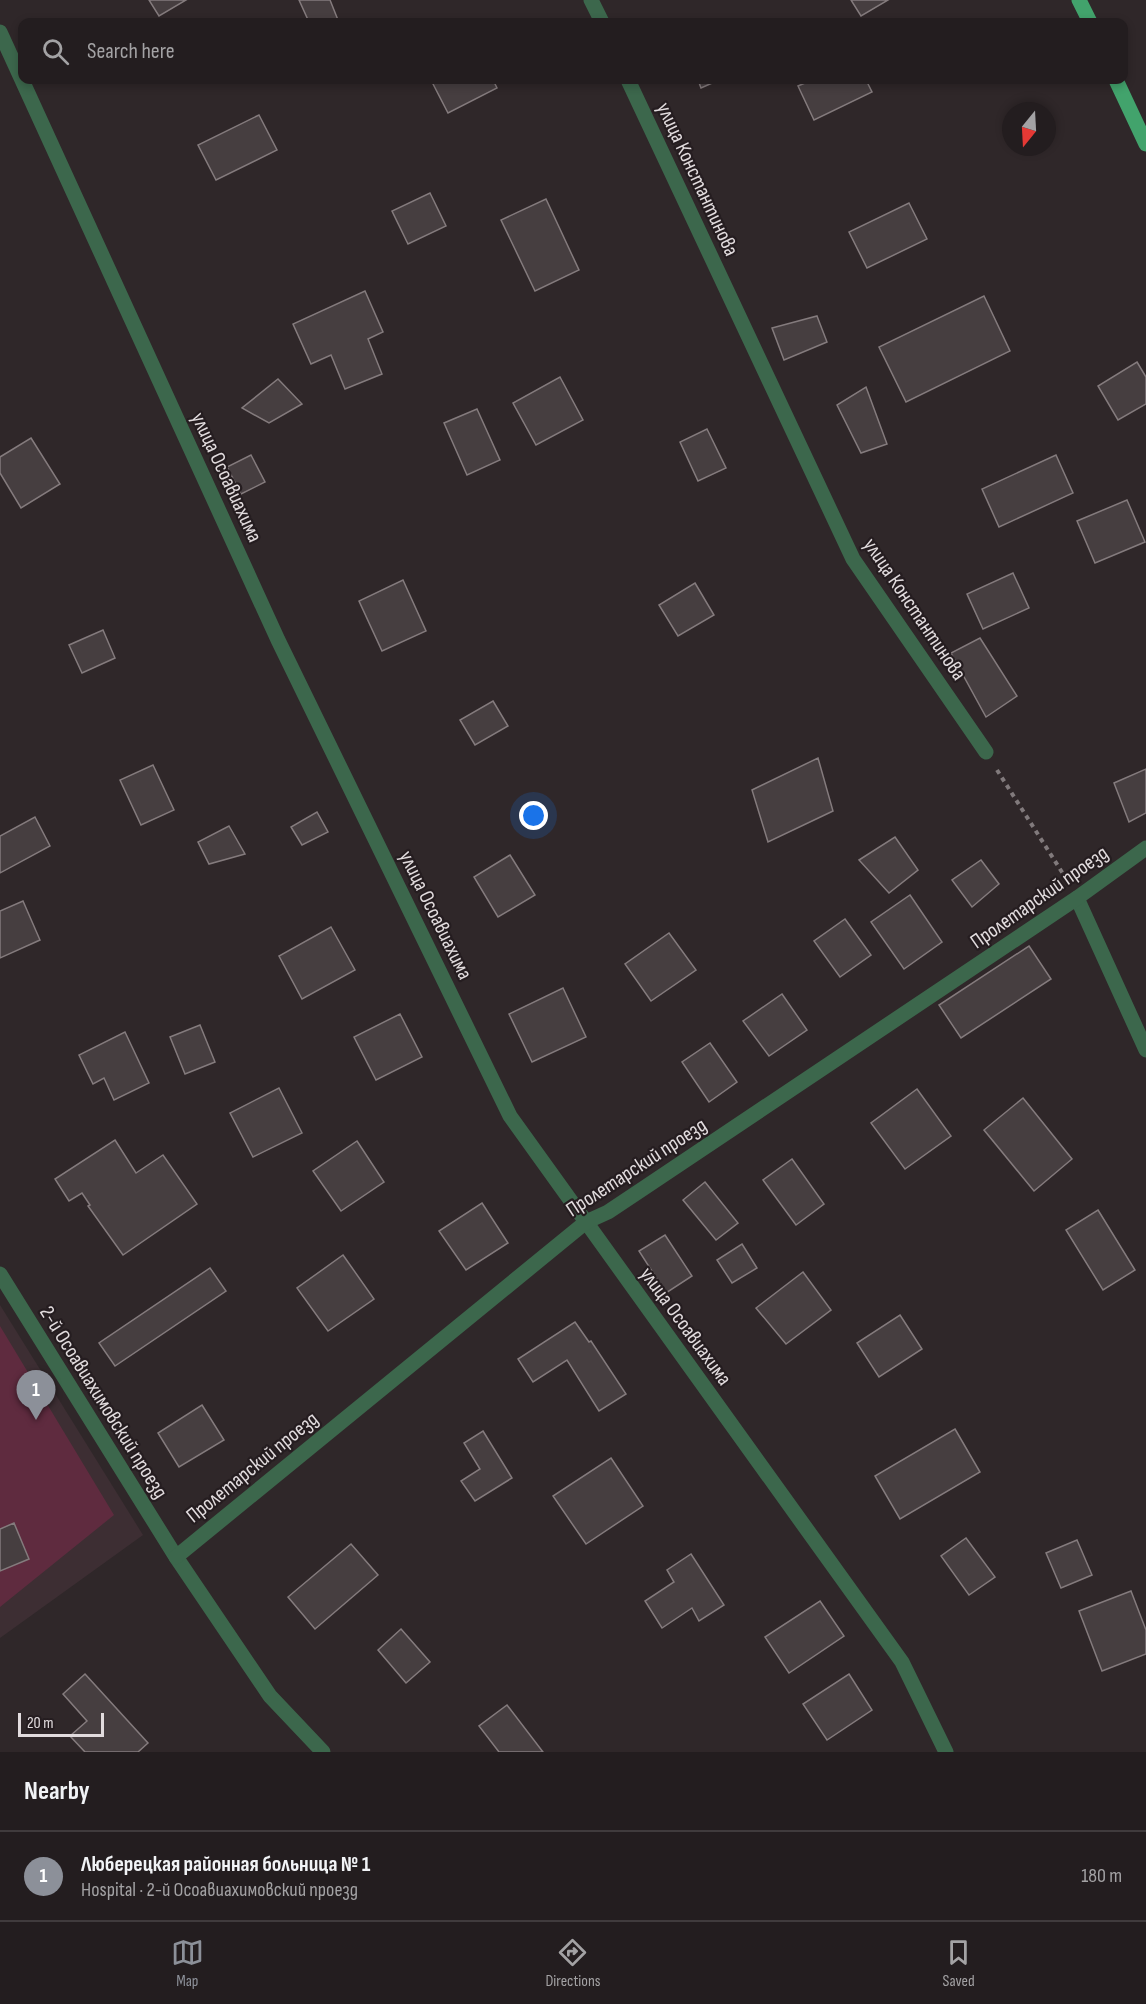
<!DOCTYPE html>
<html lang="en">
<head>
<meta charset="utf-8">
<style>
  :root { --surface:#231d1f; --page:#2b2628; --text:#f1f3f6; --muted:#a3a2a4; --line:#403b3d; --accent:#8c9099 }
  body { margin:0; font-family:"Sofia Sans Condensed",sans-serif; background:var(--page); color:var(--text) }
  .compass { position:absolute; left:1002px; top:102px; width:54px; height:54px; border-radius:50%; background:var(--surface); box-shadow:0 3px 9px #0003; rotate:198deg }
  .scale { position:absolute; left:18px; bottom:15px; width:86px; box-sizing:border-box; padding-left:6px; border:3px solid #e2dcde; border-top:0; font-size:16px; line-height:21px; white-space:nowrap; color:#e2dcde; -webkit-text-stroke:4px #251d20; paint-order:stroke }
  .you { position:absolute; left:534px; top:816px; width:21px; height:21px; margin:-15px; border:4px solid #fff; border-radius:50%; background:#1a73e8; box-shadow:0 0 0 9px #1a73e833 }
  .badge { display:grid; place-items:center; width:39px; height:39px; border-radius:50%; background:var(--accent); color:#fff; font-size:20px; font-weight:700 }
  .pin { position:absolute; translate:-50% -50px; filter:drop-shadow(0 2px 3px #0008) }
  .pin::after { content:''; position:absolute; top:32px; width:21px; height:18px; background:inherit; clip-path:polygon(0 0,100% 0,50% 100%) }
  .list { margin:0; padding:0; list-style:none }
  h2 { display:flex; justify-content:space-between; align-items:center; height:78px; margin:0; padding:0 24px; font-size:26px }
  h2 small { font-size:20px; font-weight:400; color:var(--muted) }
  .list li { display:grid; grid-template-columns:39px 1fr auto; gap:18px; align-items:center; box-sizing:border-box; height:90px; padding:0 24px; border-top:2px solid var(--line) }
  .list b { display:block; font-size:22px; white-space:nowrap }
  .list p { margin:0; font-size:20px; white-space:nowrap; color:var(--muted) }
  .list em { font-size:20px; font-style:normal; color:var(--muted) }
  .icon { flex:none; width:33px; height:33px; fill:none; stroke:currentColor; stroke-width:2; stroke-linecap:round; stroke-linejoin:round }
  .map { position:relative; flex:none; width:1146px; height:1752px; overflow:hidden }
  .search { position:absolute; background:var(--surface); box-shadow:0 3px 9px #0003; left:18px; right:18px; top:18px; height:66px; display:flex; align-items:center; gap:15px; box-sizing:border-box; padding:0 21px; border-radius:12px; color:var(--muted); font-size:22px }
  .sheet { height:168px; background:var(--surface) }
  nav { display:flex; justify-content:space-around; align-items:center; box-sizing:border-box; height:84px; border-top:2px solid var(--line); background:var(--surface); font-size:16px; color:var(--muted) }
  nav a { display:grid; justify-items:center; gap:3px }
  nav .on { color:var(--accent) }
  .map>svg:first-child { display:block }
  .built { fill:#3d2e33 }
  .green { fill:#5f2b3f }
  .building { fill:#463e40; stroke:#847b7d; stroke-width:1.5 }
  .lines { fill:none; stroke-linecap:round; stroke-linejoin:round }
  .path { stroke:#817a7c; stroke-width:4; stroke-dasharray:4.5 4.5; stroke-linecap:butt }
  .minor { stroke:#3c674c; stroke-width:15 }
  .major { stroke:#42a36c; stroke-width:15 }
  .labels { text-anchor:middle; stroke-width:4.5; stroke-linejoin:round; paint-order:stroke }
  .street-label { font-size:21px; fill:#e2dcde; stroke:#251d20 }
</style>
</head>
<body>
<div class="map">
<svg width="1146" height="1752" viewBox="0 0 1146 1752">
  <rect width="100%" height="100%" fill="#2f2729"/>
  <polygon class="built" points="0,1305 143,1535 0,1638"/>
  <polygon class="green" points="0,1326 114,1515 0,1607"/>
  <g class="building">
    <polygon points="149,0 186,0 159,16"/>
    <polygon points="299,0 330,0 338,20 332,22 309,22"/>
    <polygon points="851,0 888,0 861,16"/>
    <polygon points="431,80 493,80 497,88 448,113"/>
    <polygon points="698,80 719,80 701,88"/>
    <polygon points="812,80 866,80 872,92 814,120 798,86"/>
    <polygon points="259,115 277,150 216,180 198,145"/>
    <polygon points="430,193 446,226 408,244 392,211"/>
    <polygon points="546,199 579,270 535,291 501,220"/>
    <polygon points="909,203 927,239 867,268 849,232"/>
    <polygon points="365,291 383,332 368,339 382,374 345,389 331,355 311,364 293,324"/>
    <polygon points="984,296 1010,351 906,402 879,347"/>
    <polygon points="817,316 827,342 784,360 772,328"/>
    <polygon points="1137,362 1146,377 1146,404 1118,420 1098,386"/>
    <polygon points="560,377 583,420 536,445 513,403"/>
    <polygon points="278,379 302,404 269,423 242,408"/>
    <polygon points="866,387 887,444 861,453 837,405"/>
    <polygon points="477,409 500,460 467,475 444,423"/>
    <polygon points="707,429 726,468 698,481 680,442"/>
    <polygon points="31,438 60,484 21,508 0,473 0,457"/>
    <polygon points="251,455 265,482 241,494 227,467"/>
    <polygon points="1056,455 1073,493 999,527 982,489"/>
    <polygon points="1127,500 1145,542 1095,563 1077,521"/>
    <polygon points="1013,573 1029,608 983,629 967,594"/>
    <polygon points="403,580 426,631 382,651 359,601"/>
    <polygon points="695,583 714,615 678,636 659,605"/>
    <polygon points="103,630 115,658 82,673 69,645"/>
    <polygon points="980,638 1017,696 986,717 951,653"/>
    <polygon points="493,701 508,726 475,745 460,720"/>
    <polygon points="818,758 833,811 768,842 752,790"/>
    <polygon points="153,765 174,810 141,825 120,780"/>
    <polygon points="1146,769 1146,813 1129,822 1114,783"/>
    <polygon points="317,812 328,832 302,845 291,827"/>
    <polygon points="35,817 50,846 0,873 0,836"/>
    <polygon points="229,826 245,854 209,864 198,842"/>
    <polygon points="895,837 918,870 889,893 859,860"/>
    <polygon points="510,855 535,895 498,917 474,877"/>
    <polygon points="981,860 999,884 972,907 952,880"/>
    <polygon points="910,895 942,942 904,969 871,922"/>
    <polygon points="23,901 40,940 0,958 0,911"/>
    <polygon points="845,919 871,955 840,977 814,941"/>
    <polygon points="331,927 355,970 302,999 279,956"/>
    <polygon points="669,933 696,970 651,1001 625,964"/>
    <polygon points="1029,946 1051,979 961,1038 939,1005"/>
    <polygon points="563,988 586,1037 532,1062 509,1014"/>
    <polygon points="782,994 807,1030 769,1056 743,1021"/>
    <polygon points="400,1014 422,1057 376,1080 354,1037"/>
    <polygon points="200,1025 215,1062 185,1074 170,1037"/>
    <polygon points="125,1032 149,1083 114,1100 104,1078 93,1084 79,1055"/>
    <polygon points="710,1043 737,1082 709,1102 682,1062"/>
    <polygon points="279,1088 302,1133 253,1157 230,1113"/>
    <polygon points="917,1089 951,1136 905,1169 871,1123"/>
    <polygon points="1023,1098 1072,1159 1034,1191 984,1130"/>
    <polygon points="115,1140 136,1173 163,1155 197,1204 123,1255 88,1206 90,1205 82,1193 69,1201 55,1179"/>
    <polygon points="357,1141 384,1182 341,1211 313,1171"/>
    <polygon points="792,1159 824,1204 796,1225 763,1180"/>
    <polygon points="705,1182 738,1223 716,1240 683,1200"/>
    <polygon points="482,1203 508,1243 466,1270 439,1231"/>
    <polygon points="1098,1210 1135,1270 1103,1290 1066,1230"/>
    <polygon points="665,1235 692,1276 666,1293 639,1251"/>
    <polygon points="742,1244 757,1268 732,1283 717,1260"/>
    <polygon points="343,1255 374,1299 328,1331 297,1288"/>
    <polygon points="210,1268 226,1291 115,1366 99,1343"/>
    <polygon points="803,1272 831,1310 786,1344 756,1308"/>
    <polygon points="900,1315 922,1349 879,1377 857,1343"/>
    <polygon points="575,1322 589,1342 591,1341 626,1394 599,1411 567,1360 533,1382 518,1359"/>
    <polygon points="202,1405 224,1440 179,1467 158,1433"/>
    <polygon points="955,1429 980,1472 900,1519 875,1476"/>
    <polygon points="483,1431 512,1478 475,1501 461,1481 480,1469 464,1443"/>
    <polygon points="611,1458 643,1506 586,1544 553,1496"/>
    <polygon points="14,1523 29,1559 0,1571 0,1529"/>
    <polygon points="966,1538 995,1577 969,1595 941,1556"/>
    <polygon points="1077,1540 1092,1575 1061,1588 1046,1553"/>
    <polygon points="351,1544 378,1575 315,1629 288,1597"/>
    <polygon points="691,1554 724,1605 699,1621 692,1608 662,1628 645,1601 674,1582 667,1570"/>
    <polygon points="1131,1591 1146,1630 1146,1654 1102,1671 1079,1611"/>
    <polygon points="820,1601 844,1636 789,1673 765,1637"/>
    <polygon points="401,1629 430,1662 406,1683 378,1650"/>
    <polygon points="85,1674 148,1743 138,1752 85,1752 70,1736 87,1721 63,1694"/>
    <polygon points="849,1674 872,1710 827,1740 803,1704"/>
    <polygon points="507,1705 543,1752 499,1752 479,1726"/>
  </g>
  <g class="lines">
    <g class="path">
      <polyline points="1124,52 1128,60"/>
      <polyline points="997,770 1067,880"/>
    </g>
    <g class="minor">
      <polyline points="591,0 602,22"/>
      <polyline points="0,32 278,640 510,1116 902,1662 946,1752"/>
      <polyline points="628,80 853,559 986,752"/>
      <polyline points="1077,898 1146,1050"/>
      <polyline points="0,1274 176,1557 270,1696 323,1752"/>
      <polyline points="176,1557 586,1222 608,1212 644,1188 1077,898 1146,848"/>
    </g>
    <g class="major">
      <polyline points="1079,0 1090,22"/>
      <polyline points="1116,80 1146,144"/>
    </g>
  </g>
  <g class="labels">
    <g class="street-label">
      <text transform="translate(698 179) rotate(65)" y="7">улица Константинова</text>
      <text transform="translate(227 477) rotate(65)" y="7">улица Осоавиахима</text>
      <text transform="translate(915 609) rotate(56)" y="7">улица Константинова</text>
      <text transform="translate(1039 897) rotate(-35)" y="7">Пролетарский проезд</text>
      <text transform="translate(436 915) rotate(64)" y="7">улица Осоавиахима</text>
      <text transform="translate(636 1167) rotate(-33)" y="7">Пролетарский проезд</text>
      <text transform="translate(686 1326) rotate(54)" y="7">улица Осоавиахима</text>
      <text transform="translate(104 1402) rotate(58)" y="7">2-й Осоавиахимовский проезд</text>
      <text transform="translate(252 1467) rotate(-39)" y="7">Пролетарский проезд</text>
    </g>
  </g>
</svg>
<svg class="compass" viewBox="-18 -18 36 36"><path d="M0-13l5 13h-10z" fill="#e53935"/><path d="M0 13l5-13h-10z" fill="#a3a2a4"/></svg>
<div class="scale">20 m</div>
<div class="you"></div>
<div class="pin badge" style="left:36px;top:1420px">1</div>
<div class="search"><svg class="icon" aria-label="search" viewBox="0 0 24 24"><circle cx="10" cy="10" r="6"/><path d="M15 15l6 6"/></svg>Search here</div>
</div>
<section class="sheet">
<h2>Nearby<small></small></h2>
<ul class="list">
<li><span class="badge">1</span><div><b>Люберецкая районная больница № 1</b><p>Hospital · 2-й Осоавиахимовский проезд</p></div><em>180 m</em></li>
</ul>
</section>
<nav>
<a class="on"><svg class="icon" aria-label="map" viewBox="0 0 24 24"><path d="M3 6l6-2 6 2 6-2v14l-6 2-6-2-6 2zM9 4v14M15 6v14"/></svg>Map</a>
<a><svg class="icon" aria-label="directions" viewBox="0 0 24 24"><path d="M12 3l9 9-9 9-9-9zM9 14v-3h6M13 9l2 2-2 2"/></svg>Directions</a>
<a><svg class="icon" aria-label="saved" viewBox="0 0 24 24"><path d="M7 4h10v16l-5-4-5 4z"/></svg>Saved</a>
</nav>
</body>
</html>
